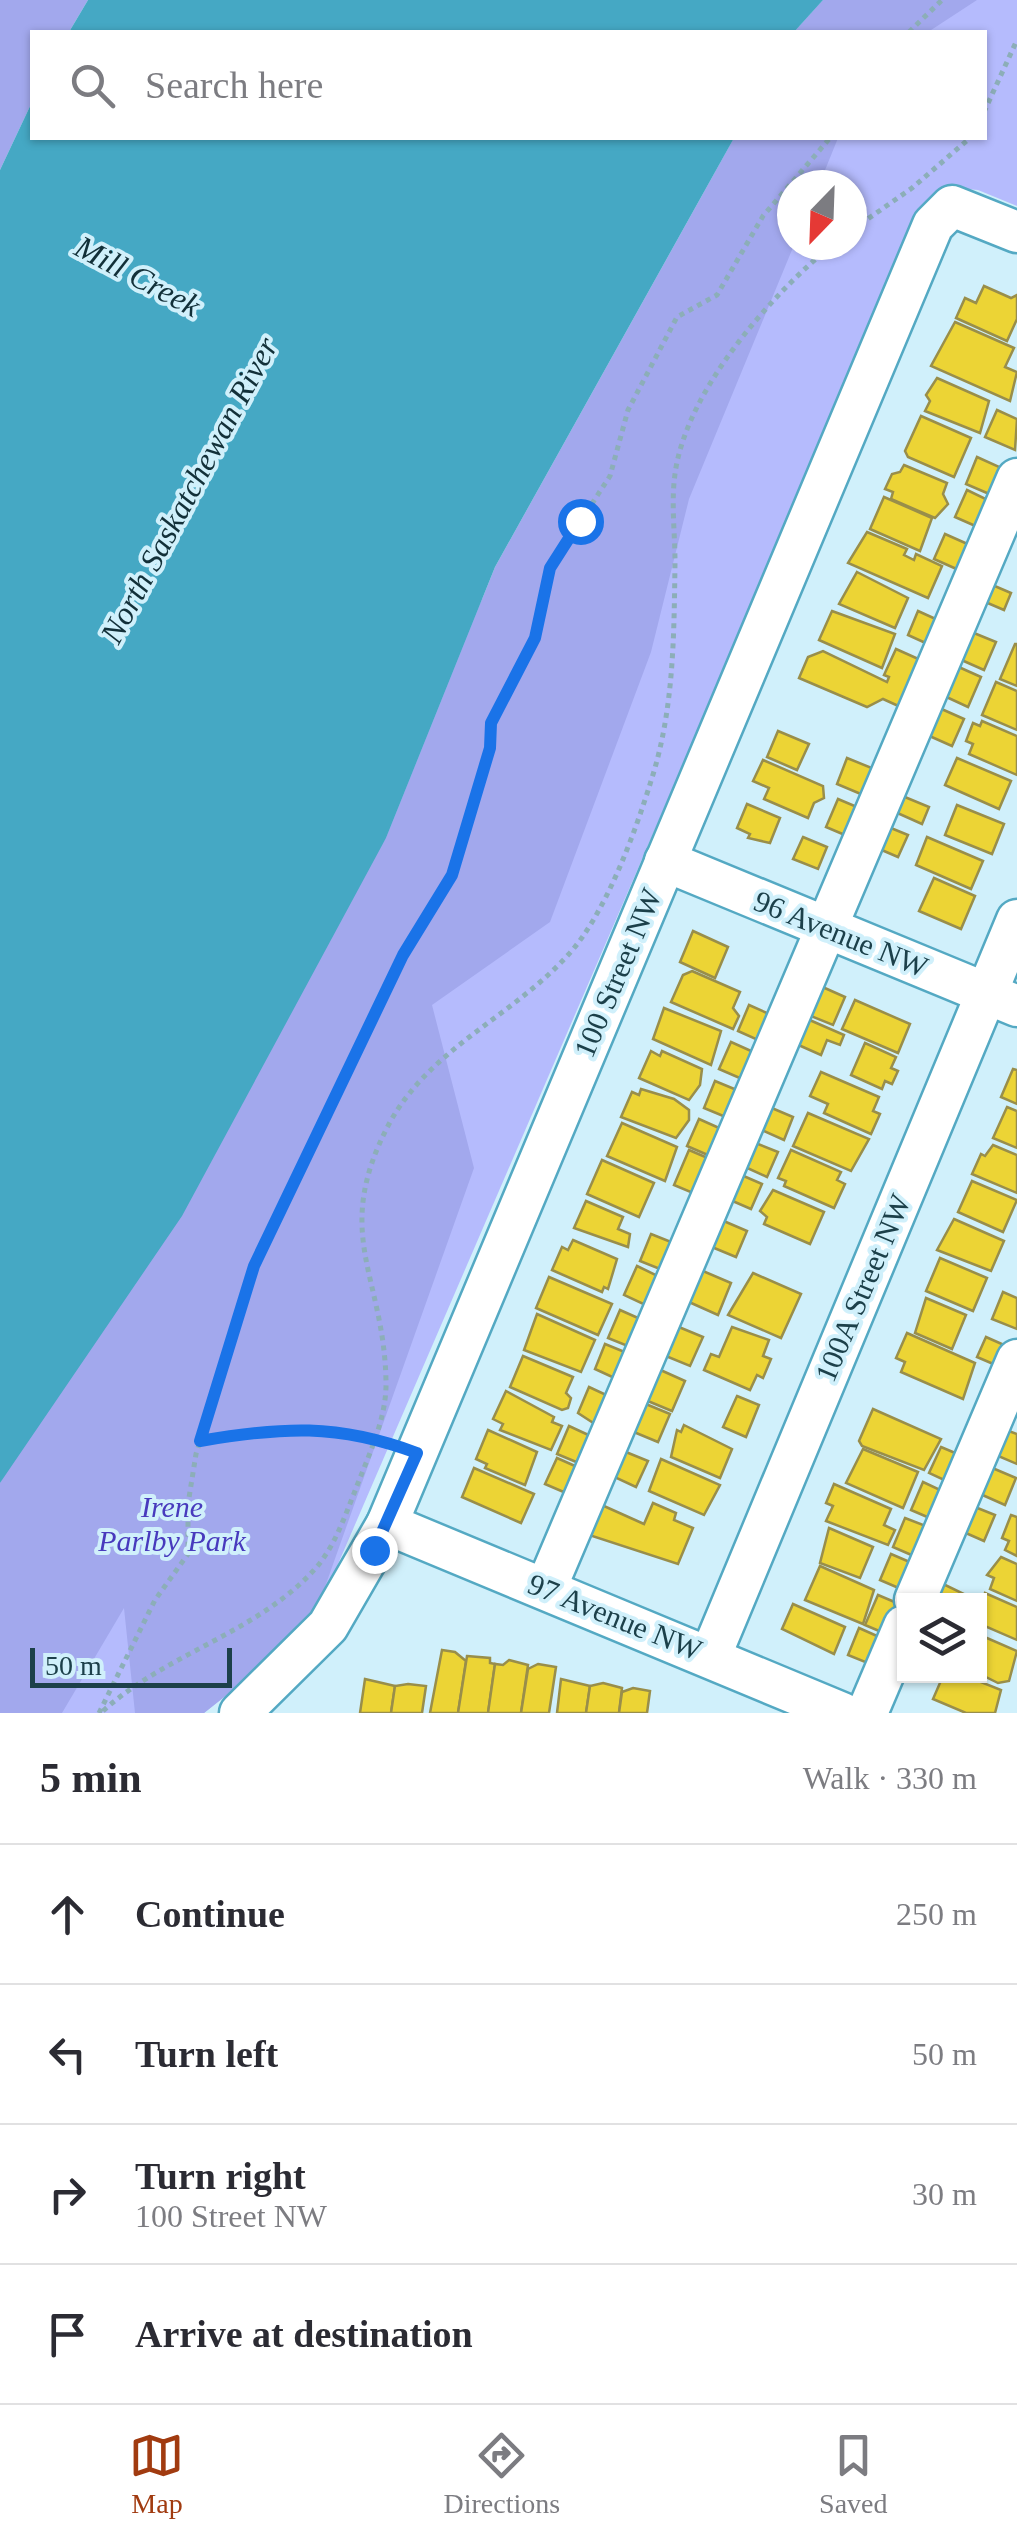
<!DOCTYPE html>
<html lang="en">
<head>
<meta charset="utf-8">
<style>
  :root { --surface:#fff; --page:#f7f7f7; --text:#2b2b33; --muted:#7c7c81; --line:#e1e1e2; --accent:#a13b10 }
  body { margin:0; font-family:"Times New Roman",serif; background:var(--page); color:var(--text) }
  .controls { position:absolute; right:30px; bottom:30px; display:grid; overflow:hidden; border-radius:0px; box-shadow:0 2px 8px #0004 }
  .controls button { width:90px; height:90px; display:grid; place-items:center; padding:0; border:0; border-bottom:2px solid var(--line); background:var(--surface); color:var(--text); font:50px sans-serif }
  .compass { position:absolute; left:777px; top:170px; width:90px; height:90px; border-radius:50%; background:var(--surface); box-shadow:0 2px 8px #0004; rotate:203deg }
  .scale { position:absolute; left:30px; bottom:25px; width:202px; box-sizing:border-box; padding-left:10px; border:5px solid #1c404a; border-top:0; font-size:28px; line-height:35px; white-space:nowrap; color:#1c404a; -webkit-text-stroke:8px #d0f0fb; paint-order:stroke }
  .stop { position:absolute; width:30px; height:30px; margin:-22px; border:8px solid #1a73e8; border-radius:50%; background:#fff }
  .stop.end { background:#1a73e8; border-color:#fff; box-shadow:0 2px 10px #0008 }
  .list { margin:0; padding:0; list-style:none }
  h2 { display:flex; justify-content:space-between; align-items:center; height:130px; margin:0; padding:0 40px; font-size:42px }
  h2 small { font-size:32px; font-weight:400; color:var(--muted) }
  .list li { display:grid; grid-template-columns:65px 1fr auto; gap:30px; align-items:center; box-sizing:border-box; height:140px; padding:0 40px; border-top:2px solid var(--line) }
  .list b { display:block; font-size:38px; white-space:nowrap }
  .list p { margin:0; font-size:32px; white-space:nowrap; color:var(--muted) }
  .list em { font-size:32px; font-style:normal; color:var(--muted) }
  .icon { flex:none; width:55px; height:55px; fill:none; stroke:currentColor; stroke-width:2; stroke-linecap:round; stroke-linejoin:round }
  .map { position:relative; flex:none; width:1017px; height:1713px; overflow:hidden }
  .search { position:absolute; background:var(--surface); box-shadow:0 2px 8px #0004; left:30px; right:30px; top:30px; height:110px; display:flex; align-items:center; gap:25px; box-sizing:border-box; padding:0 35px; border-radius:0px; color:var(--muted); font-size:38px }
  .sheet { height:690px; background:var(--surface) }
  nav { display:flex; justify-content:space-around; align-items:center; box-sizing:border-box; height:140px; border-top:2px solid var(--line); background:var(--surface); font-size:28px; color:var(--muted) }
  nav a { display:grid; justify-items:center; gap:5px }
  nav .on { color:var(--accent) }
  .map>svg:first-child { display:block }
  .green { fill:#b5bbfd; fill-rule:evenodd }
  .forest { fill:#a2a8ed }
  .water { fill:#45a8c4 }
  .building { fill:#ecd435; stroke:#998e4a; stroke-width:2.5 }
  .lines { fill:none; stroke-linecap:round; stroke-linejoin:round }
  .minor-casing { stroke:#54a9c3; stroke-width:45 }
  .path { stroke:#8caeb8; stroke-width:5; stroke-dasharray:5 5; stroke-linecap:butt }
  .minor { stroke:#fff; stroke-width:40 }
  .route { stroke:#1a73e8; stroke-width:12 }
  .labels { text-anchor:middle; stroke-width:8; stroke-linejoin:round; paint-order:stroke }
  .street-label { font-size:30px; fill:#1c404a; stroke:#d0f0fb }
  .park-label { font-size:30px; font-style:italic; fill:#483abd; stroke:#d0f0fb }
  .water-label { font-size:32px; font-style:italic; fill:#123039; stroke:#d0f0fb }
</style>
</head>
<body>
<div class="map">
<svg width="1017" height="1713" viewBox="0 0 1017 1713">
  <rect width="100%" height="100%" fill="#d0f0fb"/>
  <path class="green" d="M823 0H1017V206L978 190 954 188 919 217 310 1629 204 1713H0V1483L734 138H984V32H794ZM792 185H852V245H792Z"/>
  <g class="forest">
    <polygon points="0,0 88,0 69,32 32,32 32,102 0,170"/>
    <polygon points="823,0 977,0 928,32 794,32"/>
    <polygon points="734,138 838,138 819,185 792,185 794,245 689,499 651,652 550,922 432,1005 474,1168 310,1629 204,1713 135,1713 124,1608 62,1713 0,1713 0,1483 386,838 495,567"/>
  </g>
  <g class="water">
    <polygon points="88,0 823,0 794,32 69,32"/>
    <polygon points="32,102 32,138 734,138 495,567 386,838 182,1216 0,1483 0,170"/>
  </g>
  <g class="building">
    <polygon points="984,286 1011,298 1017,295 1017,319 1007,341 956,318 965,298 976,303"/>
    <polygon points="955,322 1014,348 1005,367 1017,372 1010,401 931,366"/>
    <polygon points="937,378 989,401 980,433 925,411 930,401 926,395"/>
    <polygon points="997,410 1017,419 1015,450 985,437"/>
    <polygon points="921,416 971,438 954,477 908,457 905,451"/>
    <polygon points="977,457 1006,470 994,496 966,484"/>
    <polygon points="904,465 947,483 943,494 948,504 935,518 891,499 893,492 885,489 892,474 900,472"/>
    <polygon points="967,490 992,502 980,528 955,517"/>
    <polygon points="884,497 932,518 920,551 870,529"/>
    <polygon points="867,532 907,549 904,555 914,560 916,554 942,566 928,598 848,563"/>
    <polygon points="945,534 972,546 961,571 934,559"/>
    <polygon points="857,572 908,598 895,628 839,604"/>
    <polygon points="990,584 1011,593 1004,610 983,601"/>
    <polygon points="832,611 895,634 882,668 819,640"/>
    <polygon points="918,611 940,621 930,645 908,635"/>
    <polygon points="969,631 996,642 984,670 957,658"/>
    <polygon points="1015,644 1017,644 1017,686 1000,679"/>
    <polygon points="896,649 925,662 905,709 883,699 867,707 799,678 808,657 823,651 887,682 889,677 884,675"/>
    <polygon points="952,664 981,677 968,707 940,694"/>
    <polygon points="996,682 1017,691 1017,730 982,715"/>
    <polygon points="937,707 964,719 952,746 925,734"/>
    <polygon points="982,721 1017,736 1017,775 969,754 973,744 966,741 973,723 980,726"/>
    <polygon points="778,731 809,744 797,770 767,757"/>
    <polygon points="847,758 879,771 868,797 837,784"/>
    <polygon points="957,758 1011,781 999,809 945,785"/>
    <polygon points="763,760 823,786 824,798 814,803 808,818 764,799 769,788 753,781"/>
    <polygon points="900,795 929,807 922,824 893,811"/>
    <polygon points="838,799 864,810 852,838 826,827"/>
    <polygon points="747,804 780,818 770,843 748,838 750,834 737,828"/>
    <polygon points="957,805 1004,824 992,854 945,835"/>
    <polygon points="886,826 908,835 898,857 877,848"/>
    <polygon points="803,837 827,847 818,869 793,859"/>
    <polygon points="927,837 983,861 971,889 916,865"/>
    <polygon points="934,878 975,896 961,929 919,911"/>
    <polygon points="693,931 728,947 715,978 680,962"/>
    <polygon points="692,971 740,992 733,1008 739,1016 733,1029 671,1002 683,975"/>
    <polygon points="818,985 845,997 833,1025 806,1014"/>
    <polygon points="855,1000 910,1024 898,1053 842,1029"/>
    <polygon points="749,1005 776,1017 765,1043 738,1031"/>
    <polygon points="664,1008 721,1031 711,1065 653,1039"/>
    <polygon points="805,1018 844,1035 840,1045 827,1040 821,1055 794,1043"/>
    <polygon points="731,1042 760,1055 749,1082 719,1069"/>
    <polygon points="865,1043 896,1057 891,1068 898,1071 892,1084 885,1081 882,1089 851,1075"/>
    <polygon points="651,1051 660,1056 662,1051 702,1069 700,1085 689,1100 639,1078"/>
    <polygon points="1013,1069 1017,1070 1017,1104 1001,1097"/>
    <polygon points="821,1072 879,1097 873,1111 880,1114 871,1134 824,1113 828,1104 810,1096"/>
    <polygon points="715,1081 744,1093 733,1120 704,1108"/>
    <polygon points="641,1089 674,1099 689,1110 689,1120 676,1138 621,1117 632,1092 639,1095"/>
    <polygon points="767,1106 793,1117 784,1140 757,1128"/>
    <polygon points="1007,1107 1017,1111 1017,1148 993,1138"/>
    <polygon points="808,1113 869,1139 851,1171 793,1146"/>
    <polygon points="699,1119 728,1132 717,1159 687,1146"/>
    <polygon points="622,1123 677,1147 665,1181 607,1156"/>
    <polygon points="753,1142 778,1152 767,1177 743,1166"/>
    <polygon points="993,1145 1017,1155 1017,1193 972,1174 981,1154 985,1156"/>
    <polygon points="689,1150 717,1162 700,1196 674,1185"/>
    <polygon points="791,1150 841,1172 837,1180 845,1184 834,1208 784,1186 786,1181 778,1178"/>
    <polygon points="602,1160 654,1183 639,1217 587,1194"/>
    <polygon points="739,1174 762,1184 751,1209 728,1199"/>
    <polygon points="972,1181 1017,1200 1003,1232 958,1212"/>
    <polygon points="773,1190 824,1212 810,1244 764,1224 767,1217 760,1211"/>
    <polygon points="586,1201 623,1217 618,1229 630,1234 628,1247 574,1228"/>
    <polygon points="719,1219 747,1231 736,1257 707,1245"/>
    <polygon points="954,1219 1004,1241 991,1271 937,1250"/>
    <polygon points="651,1234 676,1244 665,1271 640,1261"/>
    <polygon points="573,1240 617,1259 608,1289 604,1287 602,1292 552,1270 562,1247 568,1250"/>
    <polygon points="940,1258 987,1278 973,1311 926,1291"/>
    <polygon points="637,1266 664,1279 652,1308 624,1295"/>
    <polygon points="703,1271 731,1283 718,1315 689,1302"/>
    <polygon points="753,1273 801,1294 781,1338 728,1315"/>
    <polygon points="549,1277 612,1304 598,1335 536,1308"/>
    <polygon points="1003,1292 1017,1298 1017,1329 992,1319"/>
    <polygon points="926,1298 966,1315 952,1349 915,1333"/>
    <polygon points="620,1310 647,1322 635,1349 608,1338"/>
    <polygon points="537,1314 595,1340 581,1372 524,1350"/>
    <polygon points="674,1325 703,1337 690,1366 661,1354"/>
    <polygon points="732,1327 769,1340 763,1356 771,1359 763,1378 757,1375 750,1390 704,1370 711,1354 719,1357"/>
    <polygon points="907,1333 975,1363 963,1399 901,1372 905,1362 896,1358"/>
    <polygon points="986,1337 1013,1349 1005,1369 977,1357"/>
    <polygon points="605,1344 632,1355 621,1381 595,1369"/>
    <polygon points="523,1356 573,1377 566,1393 571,1398 568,1408 562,1410 510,1387"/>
    <polygon points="656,1368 685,1381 672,1411 643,1399"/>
    <polygon points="589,1387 615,1399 598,1426 578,1413"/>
    <polygon points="506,1391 554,1417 552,1422 562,1426 551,1450 500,1430 503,1424 493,1419"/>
    <polygon points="737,1396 759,1405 746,1437 723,1427"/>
    <polygon points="641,1402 670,1414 658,1442 629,1430"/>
    <polygon points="873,1409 941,1439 924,1470 862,1446 859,1441"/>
    <polygon points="684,1425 732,1449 720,1478 671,1457 677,1430 681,1432"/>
    <polygon points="569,1426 597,1439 586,1466 557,1454"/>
    <polygon points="488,1430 537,1452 525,1485 485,1468 487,1464 476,1459"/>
    <polygon points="1006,1430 1017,1434 1017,1464 996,1455"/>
    <polygon points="941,1447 967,1458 955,1485 929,1473"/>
    <polygon points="863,1449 918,1472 903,1508 846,1483"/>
    <polygon points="621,1450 648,1461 636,1487 610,1475"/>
    <polygon points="557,1458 584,1470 573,1496 545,1484"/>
    <polygon points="661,1459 720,1485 704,1515 649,1491"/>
    <polygon points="990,1467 1016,1478 1005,1505 978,1493"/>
    <polygon points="474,1468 534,1494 521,1523 462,1497"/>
    <polygon points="923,1482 951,1495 939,1522 911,1510"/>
    <polygon points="834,1484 891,1509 884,1525 895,1530 888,1545 826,1521 833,1506 826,1503"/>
    <polygon points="595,1502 644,1524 653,1503 676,1513 674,1520 693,1528 678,1564 586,1534"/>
    <polygon points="970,1505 995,1515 984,1541 959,1530"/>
    <polygon points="1011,1515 1017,1517 1017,1556 1005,1550 1009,1541 1002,1538"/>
    <polygon points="905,1518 936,1530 923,1560 893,1547"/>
    <polygon points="829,1528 873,1547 860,1578 820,1563"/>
    <polygon points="891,1554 919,1566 908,1592 880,1580"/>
    <polygon points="1001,1557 1017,1564 1017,1601 990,1589 994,1578 987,1575"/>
    <polygon points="820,1566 874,1590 863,1624 805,1600"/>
    <polygon points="939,1582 964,1594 961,1600 931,1600"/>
    <polygon points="985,1593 1017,1607 1017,1640 980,1624"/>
    <polygon points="878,1595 904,1606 891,1636 865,1625"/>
    <polygon points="793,1604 845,1627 834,1654 782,1629"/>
    <polygon points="859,1628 886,1640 875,1666 848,1655"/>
    <polygon points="980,1635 1017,1651 1009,1681 998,1683 980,1674"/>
    <polygon points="442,1650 455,1652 466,1661 458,1713 430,1713"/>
    <polygon points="467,1656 490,1658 490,1663 495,1664 488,1713 458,1713"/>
    <polygon points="509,1660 528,1665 521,1713 488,1713 495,1664 503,1665"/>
    <polygon points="538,1664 556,1667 549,1713 521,1713 528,1669"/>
    <polygon points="943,1676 966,1676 1001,1690 995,1713 966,1713 933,1699"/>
    <polygon points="365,1679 395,1686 391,1713 360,1713"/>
    <polygon points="561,1679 590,1686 586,1713 557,1713"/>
    <polygon points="603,1683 622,1688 619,1713 586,1713 590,1686"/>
    <polygon points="408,1684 426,1686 422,1713 391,1713 395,1686"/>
    <polygon points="633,1688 650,1691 647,1713 619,1713 622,1692"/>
  </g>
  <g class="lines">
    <g class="minor-casing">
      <g id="minor">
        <polyline points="665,861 1017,1006"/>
        <polyline points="387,1524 842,1713"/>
        <polyline points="546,1588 1017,479"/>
        <polyline points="915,1600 1017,1360"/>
        <polyline points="710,1657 1017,920"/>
        <polyline points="240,1713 328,1626 387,1524 933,225 952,206 1017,232"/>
        <polyline points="867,1713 904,1626"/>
      </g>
    </g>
    <g class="path">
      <polyline points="909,32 942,0"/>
      <polyline points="984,112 1017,40"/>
      <polyline points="852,230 912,188 970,138"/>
      <polyline points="200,1441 309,1428 386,1441"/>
      <path d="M103 1711C167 1653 257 1633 315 1569 335 1546 344 1518 355 1491 368 1456 387 1419 386 1381 384 1275 331 1234 389 1124 430 1048 512 1017 568 955 605 915 635 833 651 781 674 710 674 636 675 562 675 533 671 503 675 474 686 391 770 296 832 245"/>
      <polyline points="99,1713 155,1600 188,1554 188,1504 196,1454 255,1266 403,955 452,875 490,749 491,723 535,638 550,568 610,476 628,410 677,317 717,295 763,216 830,138"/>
    </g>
    <use href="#minor" class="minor"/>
  </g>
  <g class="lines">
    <path class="route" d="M374 1550 417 1453C337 1423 282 1427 200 1441L254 1266 403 955 452 875 490 748 491 723 535 638 550 568 580 521"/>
  </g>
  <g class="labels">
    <g class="street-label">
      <text transform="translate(841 934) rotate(22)" y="10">96 Avenue NW</text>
      <text transform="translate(618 973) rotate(-67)" y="10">100 Street NW</text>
      <text transform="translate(863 1288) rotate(-67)" y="10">100A Street NW</text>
      <text transform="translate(615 1617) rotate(22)" y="10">97 Avenue NW</text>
    </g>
    <g class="park-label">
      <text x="172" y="1517">Irene<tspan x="172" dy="34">Parlby Park</tspan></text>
    </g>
    <g class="water-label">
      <text transform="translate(138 276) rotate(28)" y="11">Mill Creek</text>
      <text transform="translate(189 490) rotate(-62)" y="11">North Saskatchewan River</text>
    </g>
  </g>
</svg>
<div class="controls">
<button><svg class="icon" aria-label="layers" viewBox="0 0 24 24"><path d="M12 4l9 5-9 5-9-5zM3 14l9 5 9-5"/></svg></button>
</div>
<svg class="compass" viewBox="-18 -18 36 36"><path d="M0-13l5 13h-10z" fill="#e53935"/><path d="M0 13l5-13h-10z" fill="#7c7c81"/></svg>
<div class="scale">50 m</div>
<div class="stop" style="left:580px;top:521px"></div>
<div class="stop end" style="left:374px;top:1550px"></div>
<div class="search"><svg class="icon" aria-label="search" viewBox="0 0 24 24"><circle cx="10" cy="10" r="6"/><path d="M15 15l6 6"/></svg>Search here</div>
</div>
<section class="sheet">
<h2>5 min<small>Walk · 330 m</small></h2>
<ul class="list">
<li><svg class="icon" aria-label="ahead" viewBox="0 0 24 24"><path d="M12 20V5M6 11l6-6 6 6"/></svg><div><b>Continue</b></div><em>250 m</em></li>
<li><svg class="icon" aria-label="left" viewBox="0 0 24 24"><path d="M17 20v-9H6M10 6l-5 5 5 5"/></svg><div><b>Turn left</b></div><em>50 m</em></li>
<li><svg class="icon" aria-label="right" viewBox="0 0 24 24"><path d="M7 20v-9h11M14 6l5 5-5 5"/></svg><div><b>Turn right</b><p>100 Street NW</p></div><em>30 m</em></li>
<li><svg class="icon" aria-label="arrive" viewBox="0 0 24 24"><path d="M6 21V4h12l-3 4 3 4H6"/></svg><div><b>Arrive at destination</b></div></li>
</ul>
</section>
<nav>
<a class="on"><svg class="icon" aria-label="map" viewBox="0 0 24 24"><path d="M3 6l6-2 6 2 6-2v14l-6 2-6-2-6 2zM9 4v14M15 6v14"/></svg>Map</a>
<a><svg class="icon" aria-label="directions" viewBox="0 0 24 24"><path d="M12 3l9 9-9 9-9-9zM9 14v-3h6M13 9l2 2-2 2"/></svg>Directions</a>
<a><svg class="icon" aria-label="saved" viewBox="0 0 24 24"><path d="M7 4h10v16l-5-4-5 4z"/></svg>Saved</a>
</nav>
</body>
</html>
